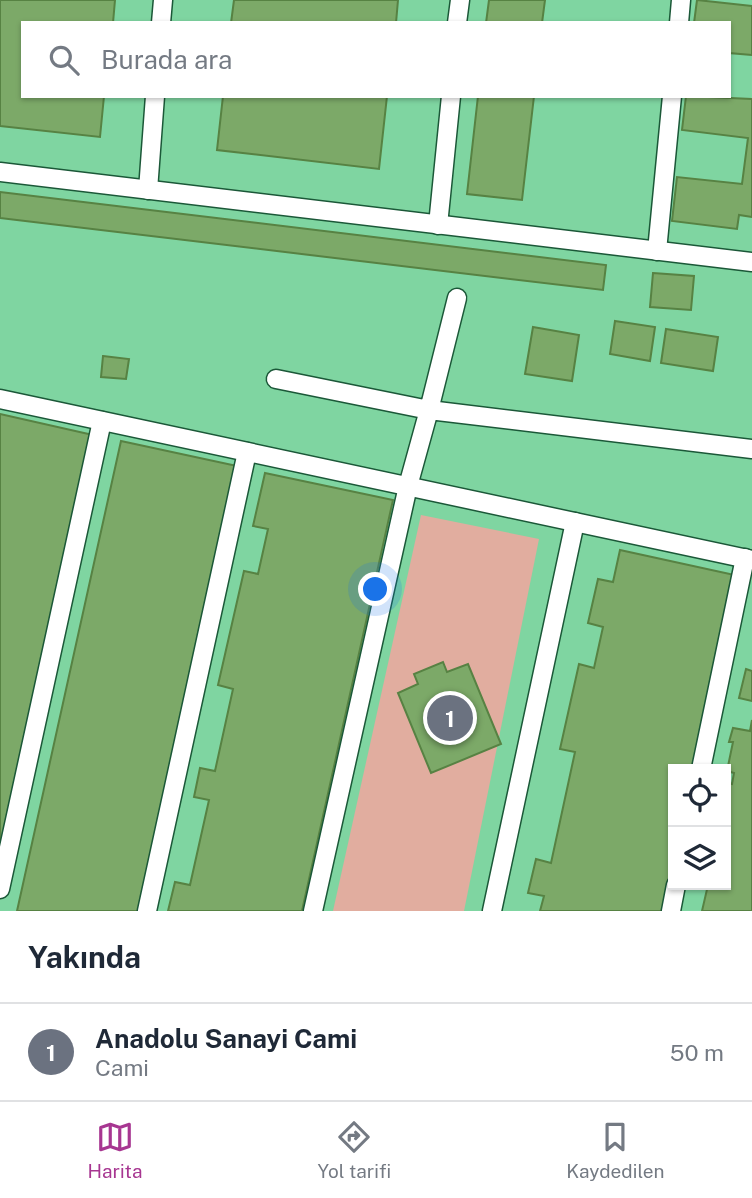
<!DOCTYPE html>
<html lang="tr">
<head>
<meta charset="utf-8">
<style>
  :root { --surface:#fff; --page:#f6f6f7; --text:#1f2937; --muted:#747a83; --line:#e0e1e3; --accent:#a73691 }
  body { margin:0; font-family:"Public Sans",sans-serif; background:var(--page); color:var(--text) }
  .controls { position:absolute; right:21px; bottom:21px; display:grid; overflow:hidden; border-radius:0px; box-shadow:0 2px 5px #0004 }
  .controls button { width:63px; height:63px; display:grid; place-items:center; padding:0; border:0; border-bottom:2px solid var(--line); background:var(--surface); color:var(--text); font:35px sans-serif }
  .you { position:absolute; left:376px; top:590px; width:24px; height:24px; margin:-18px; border:5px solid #fff; border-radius:50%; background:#1a73e8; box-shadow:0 0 0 10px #1a73e833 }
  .badge { display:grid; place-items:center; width:46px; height:46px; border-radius:50%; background:var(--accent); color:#fff; font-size:23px; font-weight:700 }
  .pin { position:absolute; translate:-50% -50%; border:4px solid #fff; box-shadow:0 2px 7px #0006 }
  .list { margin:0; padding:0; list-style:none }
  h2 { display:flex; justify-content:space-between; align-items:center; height:91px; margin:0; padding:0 28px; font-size:30px }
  h2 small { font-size:23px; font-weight:400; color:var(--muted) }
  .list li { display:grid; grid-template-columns:46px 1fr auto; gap:21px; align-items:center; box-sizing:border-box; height:98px; padding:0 28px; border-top:2px solid var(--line) }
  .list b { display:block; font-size:26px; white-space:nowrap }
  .list p { margin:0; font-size:23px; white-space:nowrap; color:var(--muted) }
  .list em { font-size:23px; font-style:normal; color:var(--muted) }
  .icon { flex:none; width:38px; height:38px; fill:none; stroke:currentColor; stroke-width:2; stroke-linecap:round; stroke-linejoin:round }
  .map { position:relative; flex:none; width:752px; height:911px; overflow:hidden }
  .search { position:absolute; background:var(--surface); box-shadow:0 2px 5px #0004; left:21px; right:21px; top:21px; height:77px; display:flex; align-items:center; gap:18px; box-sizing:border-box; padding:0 24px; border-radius:0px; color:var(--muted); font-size:26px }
  .sheet { height:189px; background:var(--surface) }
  nav { display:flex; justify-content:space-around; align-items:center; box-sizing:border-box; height:98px; border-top:2px solid var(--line); background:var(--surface); font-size:19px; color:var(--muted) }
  nav a { display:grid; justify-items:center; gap:4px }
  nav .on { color:var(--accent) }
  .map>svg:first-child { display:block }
  .built { fill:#7fd5a1; fill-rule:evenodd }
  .green { fill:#e1ad9f }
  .building { fill:#7ca968; stroke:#578243; stroke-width:2 }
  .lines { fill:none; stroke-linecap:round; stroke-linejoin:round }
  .minor-casing { stroke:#1b5838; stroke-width:21 }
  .minor { stroke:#fff; stroke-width:18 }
</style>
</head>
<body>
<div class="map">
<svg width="752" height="911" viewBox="0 0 752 911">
  <rect width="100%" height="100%" fill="#92e2b1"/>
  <path class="built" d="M0 0H752V911H0ZM23 23H729V96H23ZM673 769H726V885H673Z"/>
  <polygon class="green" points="421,515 539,539 464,911 333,911"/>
  <g class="building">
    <polygon points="0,0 115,0 113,23 23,23 23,96 104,96 100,137 0,126"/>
    <polygon points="234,0 398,0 396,23 231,23"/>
    <polygon points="489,0 545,0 542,23 486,23"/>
    <polygon points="697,0 752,6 752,55 729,53 729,23 694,23"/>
    <polygon points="223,96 387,96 379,169 217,150"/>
    <polygon points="478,96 534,96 522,200 467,194"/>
    <polygon points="686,96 752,99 752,217 739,215 737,229 672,221 677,177 742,184 748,138 682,130"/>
    <polygon points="0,192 606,265 603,290 0,218"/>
    <polygon points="653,273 694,276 691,310 650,307"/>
    <polygon points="615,321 655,327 650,361 610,354"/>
    <polygon points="533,327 579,335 572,381 525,374"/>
    <polygon points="666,329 718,337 713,371 661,363"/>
    <polygon points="103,356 129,359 126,379 101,377"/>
    <polygon points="0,414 93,435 0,857"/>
    <polygon points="121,441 237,466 138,911 17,911"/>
    <polygon points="265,473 393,500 302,911 168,911 175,882 190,885 209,800 194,797 200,768 215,771 233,689 218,685 244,571 258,574 268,529 253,526"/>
    <polygon points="620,550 739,576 696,769 673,769 673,872 665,911 540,911 544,896 528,893 536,859 551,863 575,752 560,749 579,664 594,668 603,627 588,623 598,579 613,582"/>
    <polygon points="443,662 447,672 468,664 501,744 431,773 398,693 418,684 414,674"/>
    <polygon points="746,669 752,671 752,701 739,698"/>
    <polygon points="752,720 752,911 702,911 708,885 726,885 726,783 732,784 734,773 727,771 733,742 729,742 733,728 750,731"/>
  </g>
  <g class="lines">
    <g class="minor-casing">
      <g id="minor">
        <polyline points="161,23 163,0"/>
        <polyline points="457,23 460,0"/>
        <polyline points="679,23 681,0"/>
        <polyline points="0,172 752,262"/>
        <polyline points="148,190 155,96"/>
        <polyline points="438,225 451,96"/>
        <polyline points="657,251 672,96"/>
        <polyline points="276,379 429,410 457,298"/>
        <polyline points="0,399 752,560"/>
        <polyline points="701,769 745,558"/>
        <polyline points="0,889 102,421"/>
        <polyline points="147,911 247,452"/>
        <polyline points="313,911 408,486 429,410 752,449"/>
        <polyline points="492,911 575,522"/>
        <polyline points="671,911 676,885"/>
      </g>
    </g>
    <use href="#minor" class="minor"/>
  </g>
</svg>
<div class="controls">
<button><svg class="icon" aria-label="locate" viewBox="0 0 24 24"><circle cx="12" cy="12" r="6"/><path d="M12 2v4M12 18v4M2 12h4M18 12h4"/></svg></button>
<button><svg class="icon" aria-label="layers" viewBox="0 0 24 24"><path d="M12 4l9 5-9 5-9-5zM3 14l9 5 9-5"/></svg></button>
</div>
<div class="you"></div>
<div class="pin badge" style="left:450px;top:718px;background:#6b7280">1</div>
<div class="search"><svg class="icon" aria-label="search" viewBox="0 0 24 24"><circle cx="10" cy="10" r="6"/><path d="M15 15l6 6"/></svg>Burada ara</div>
</div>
<section class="sheet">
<h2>Yakında<small></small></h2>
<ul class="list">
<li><span class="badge" style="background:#6b7280">1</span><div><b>Anadolu Sanayi Cami</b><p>Cami</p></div><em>50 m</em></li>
</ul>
</section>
<nav>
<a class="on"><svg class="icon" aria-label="map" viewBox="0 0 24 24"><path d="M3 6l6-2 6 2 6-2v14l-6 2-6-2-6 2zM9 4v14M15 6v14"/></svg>Harita</a>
<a><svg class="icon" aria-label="directions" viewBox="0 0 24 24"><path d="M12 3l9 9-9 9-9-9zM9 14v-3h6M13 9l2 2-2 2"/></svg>Yol tarifi</a>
<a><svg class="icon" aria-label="saved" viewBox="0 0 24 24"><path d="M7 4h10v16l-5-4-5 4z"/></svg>Kaydedilen</a>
</nav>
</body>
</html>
